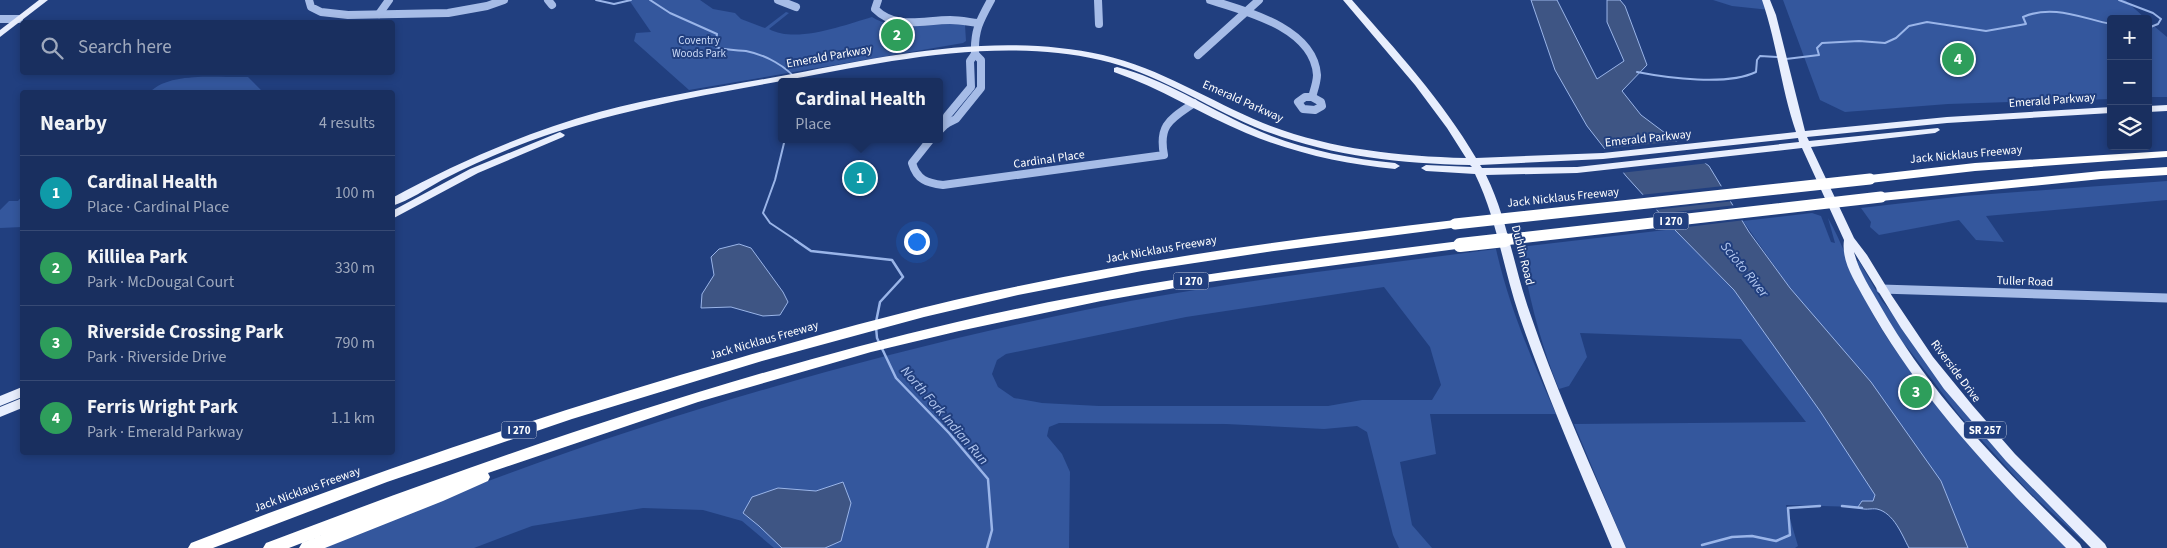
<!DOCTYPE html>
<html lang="en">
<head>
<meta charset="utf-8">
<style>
  :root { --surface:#192f5f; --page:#223765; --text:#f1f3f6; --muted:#9fa9bd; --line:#374a74; --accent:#8bbbb9 }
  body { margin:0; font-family:"Source Sans 3",sans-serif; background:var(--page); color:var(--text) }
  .controls { position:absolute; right:15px; top:15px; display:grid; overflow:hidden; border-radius:5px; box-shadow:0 2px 8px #0003 }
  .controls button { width:45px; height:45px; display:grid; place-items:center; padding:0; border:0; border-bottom:1px solid var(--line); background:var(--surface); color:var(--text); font:25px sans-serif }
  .you { position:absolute; left:916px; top:241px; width:18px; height:18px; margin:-12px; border:4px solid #fff; border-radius:50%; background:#1a73e8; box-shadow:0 0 0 8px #1a73e833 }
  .badge { display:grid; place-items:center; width:32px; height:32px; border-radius:50%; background:var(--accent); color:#fff; font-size:16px; font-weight:700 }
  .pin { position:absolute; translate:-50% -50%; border:2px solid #fff; box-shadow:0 1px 5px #0006 }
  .popup { position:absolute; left:778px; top:78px; width:165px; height:65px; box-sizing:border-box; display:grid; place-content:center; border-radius:5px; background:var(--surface); filter:drop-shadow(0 1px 4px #0005); font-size:16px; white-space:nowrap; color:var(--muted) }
  .popup b { font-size:19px; color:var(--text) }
  .popup::after { content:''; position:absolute; left:50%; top:100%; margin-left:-10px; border:10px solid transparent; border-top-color:var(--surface) }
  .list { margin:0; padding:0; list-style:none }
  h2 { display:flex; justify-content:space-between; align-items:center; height:65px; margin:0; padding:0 20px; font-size:21px }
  h2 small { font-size:16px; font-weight:400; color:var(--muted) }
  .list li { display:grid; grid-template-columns:32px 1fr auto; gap:15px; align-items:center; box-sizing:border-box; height:75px; padding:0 20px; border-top:1px solid var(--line) }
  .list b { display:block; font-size:19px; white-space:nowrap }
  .list p { margin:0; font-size:16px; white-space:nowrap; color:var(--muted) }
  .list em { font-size:16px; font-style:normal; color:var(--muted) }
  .icon { flex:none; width:28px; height:28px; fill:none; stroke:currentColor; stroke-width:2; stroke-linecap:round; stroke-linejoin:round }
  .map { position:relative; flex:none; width:2167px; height:548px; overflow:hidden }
  .search { position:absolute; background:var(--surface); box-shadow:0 2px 8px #0003; left:20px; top:20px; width:375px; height:55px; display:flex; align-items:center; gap:12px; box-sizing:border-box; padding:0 18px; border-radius:5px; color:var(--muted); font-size:19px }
  .panel { position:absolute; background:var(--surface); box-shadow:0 2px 8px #0003; left:20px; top:90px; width:375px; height:365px; border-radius:5px }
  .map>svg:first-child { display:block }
  .green { fill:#34579d; fill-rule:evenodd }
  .water { fill:#3e5584; stroke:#9ab5e9 }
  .pier { fill:#213f7f }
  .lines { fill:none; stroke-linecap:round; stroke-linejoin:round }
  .stream-far1 { stroke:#9ab5e9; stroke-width:2 }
  .stream { stroke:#9ab5e9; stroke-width:2.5 }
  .minor-far1 { stroke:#a6bce7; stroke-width:8 }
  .minor { stroke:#a6bce7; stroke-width:9 }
  .major { fill:#e8eefd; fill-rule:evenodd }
  .highway { fill:#fff; fill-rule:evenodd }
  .highway-bridge-far1 { stroke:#fff; stroke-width:11 }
  .highway-bridge { stroke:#fff; stroke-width:14 }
  .labels { text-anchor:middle; stroke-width:4; stroke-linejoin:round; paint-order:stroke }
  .far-park-label { font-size:11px; fill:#c9d8f6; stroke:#213f7f }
  .shield { fill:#213f7f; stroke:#bcc5d9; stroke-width:1 }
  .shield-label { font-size:11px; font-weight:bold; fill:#fff }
  .street-label { font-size:12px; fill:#fff; stroke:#213f7f }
  .water-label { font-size:14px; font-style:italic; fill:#b1c6ef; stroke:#213f7f }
</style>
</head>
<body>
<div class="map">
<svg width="2167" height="548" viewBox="0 0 2167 548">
  <rect width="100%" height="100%" fill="#213f7f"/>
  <g class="green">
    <path d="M597 0H700L713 9 735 13 741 19 765 28 786 12 789 13 769 29C796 44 844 25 872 17 901 35 933 20 965 25L966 41 963 43 689 90 634 41 636 33 651 32 629 0Z"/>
    <polygon points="1713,0 1766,0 1770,10 1732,6"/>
    <polygon points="1783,0 2125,0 2146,19 2111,19 2111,99 1948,104 1845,112 1820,100"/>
    <polygon points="2148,21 2167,37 2167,97 2148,97"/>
    <path d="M248 77 261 90 259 92H150C170 71 221 78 248 77Z"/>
    <polygon points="2167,181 2167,200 1986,216 2004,242 1976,240 1959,220 1879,235 1870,227 1871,222 1861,208 1964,196"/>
    <polygon points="22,196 22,227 0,228 0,210 9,201 18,201"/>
    <path d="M1812 213 1821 216 1831 242 1835 243 1828 218C1848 254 1859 293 1881 328 1932 410 2004 478 2069 548H1968L1941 481 1790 288 1743 221Z"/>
    <path d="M1674 229 1734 290 1820 411 1876 495 1873 501 1862 502 1858 507 1786 505 1798 546 1795 548H1626L1574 424 1806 422 1741 339 1580 333 1587 357 1569 386 1559 389C1540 343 1529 296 1520 247Z"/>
    <path d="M1496 249C1509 307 1532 360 1556 414H1430L1436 454 1400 462 1412 525 1432 548H1399L1393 535 1367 432 1357 426 1324 429 1226 424 1059 423 1049 427 1047 436 1062 454 1070 472 1069 548H774L742 521 703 510 643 508 532 526 474 548H322C369 529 416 509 464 490 665 414 874 353 1085 310 1221 282 1359 267 1496 249ZM1384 287 1430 347 1441 385 1432 400H1362L1328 406H1099L1042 403 1014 398 998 387 992 374 997 360 1006 354 1186 317Z"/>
    <polygon points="1857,261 1859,261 1882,301 2085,538 2081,539 2030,493 1959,415 1910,351 1899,339 1864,280"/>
  </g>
  <g class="water">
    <path d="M1531 0H1557L1597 79 1624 61 1607 22V0H1620L1625 6 1647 65 1622 91 1641 115 1709 166 1749 232 1790 288 1871 382 1941 481 1968 548H1909C1902 535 1894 513 1877 509 1871 508 1864 511 1858 507L1862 501H1873L1875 495 1820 411 1734 290 1674 229 1626 176 1587 126 1555 70Z"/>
    <polygon points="739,244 751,248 783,292 788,302 780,315 763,316 731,307 701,308 702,294 714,275 711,257 719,249"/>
    <polygon points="843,482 851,503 841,541 825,548 782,548 759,526 743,513 752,497 778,488 816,491"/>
  </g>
  <g class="pier">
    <polygon points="1680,141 1709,163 1620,173 1602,149"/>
    <polygon points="1724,186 1734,201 1654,210 1640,195"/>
    <polygon points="1736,205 1745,220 1671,229 1657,214"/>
  </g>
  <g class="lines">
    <g class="stream-far1">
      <polyline points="596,0 614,4 631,0"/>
      <path d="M650 0 670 13 717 34 715 47C725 50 735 50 746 51 766 55 786 66 799 82"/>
      <polyline points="2119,0 2153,13 2161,19 2158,24 2148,28"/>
      <path d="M1786 59 1819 55 1817 48 1822 43 1859 41 1885 43 1896 38 1909 26 1927 22 1986 31 2026 24 2023 17C2053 4 2081 18 2111 24"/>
      <path d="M1637 72C1668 78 1727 86 1756 72L1757 60 1760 56 1777 57"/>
      <polyline points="785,139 775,180 763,213 770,223 797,241"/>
    </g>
    <g class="stream">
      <polyline points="795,240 811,251 892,260 903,277 880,302 876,322"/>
      <polyline points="876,327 877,338 896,378 949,433 988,479 992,530 987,548"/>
      <polyline points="1842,506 1862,508"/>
      <polyline points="1702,545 1732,537 1752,536 1776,541 1790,535 1788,508 1820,506"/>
    </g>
    <g class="minor-far1">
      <polyline points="309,0 311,7 321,12 348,15 448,13 487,6 504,0"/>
      <polyline points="548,0 552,5"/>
      <polyline points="778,0 796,7"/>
      <path d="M878 0 875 9C896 30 923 20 950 20 960 20 969 22 978 23"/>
      <polyline points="1098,0 1099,24"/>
      <path d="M1210 0C1246 11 1314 28 1317 75 1317 82 1314 90 1312 97"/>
      <polyline points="379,14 389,0"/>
      <polyline points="0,19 19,19"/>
      <path d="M975 54C974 30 980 20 991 0"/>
      <polyline points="1198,55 1259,0"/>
      <polygon points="1305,97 1312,97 1321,102 1322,106 1315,110 1303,109 1298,102"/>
      <polyline points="946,124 947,116 971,87 970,61 975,54"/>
      <polyline points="939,131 946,124 956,119 981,88 981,60 975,54"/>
      <path d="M931 139 912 163C917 180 927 183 943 185L1164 155C1158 124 1171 119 1194 103"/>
    </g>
    <polyline class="minor" points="1881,289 2167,298"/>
    <g class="major">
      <polygon points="39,0 48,0 0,37 0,30"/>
      <path d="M1343 0H1352C1396 50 1442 100 1476 158L1603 153 1796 132C1781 89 1777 43 1762 0H1770L1776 15 1805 131 1947 117 2111 107V113L1947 123 1807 137 1809 141 1938 128 1940 130 1935 133 1811 147 1854 238 1867 255 1892 296 1933 357 1973 406 2015 454 2105 544 2107 548H2091L2006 461 1944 389 1901 328 1854 252C1859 272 1871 289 1881 307 1932 397 2006 471 2080 544L2082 548H2066C1990 472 1917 394 1865 300 1855 281 1841 262 1844 240L1802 148 1577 173 1486 175C1508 220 1514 269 1531 316 1558 395 1593 471 1626 548H1612C1580 471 1546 394 1519 315 1503 268 1497 219 1475 174L1426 171 1421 168 1426 165 1472 167 1470 165C1397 164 1323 155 1255 127 1203 105 1155 72 1100 60 992 36 883 63 776 82 692 97 610 112 530 141 500 152 471 165 442 180 426 189 410 200 392 206V198C458 162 527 132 599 112 663 95 728 86 792 74 894 54 999 32 1103 55 1160 68 1210 101 1263 123 1329 149 1396 156 1466 158L1447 128 1415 85ZM1798 138 1799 142 1577 167 1482 168 1480 165 1603 159Z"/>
      <path d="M1117 67C1164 79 1206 107 1250 127 1296 148 1345 158 1395 163L1400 166 1395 169C1344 164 1294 153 1246 133 1201 114 1160 88 1114 72V68Z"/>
      <polygon points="2167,105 2167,111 2148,112 2148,106"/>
      <polygon points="560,132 565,135 563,137 478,173 392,219 392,211 470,169"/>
      <polygon points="22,387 22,397 0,406 0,396"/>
      <polygon points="22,398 22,408 0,417 0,407"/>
    </g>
    <g class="highway">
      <polygon points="2167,151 2167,157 1975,171 1870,183 1864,179 1870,175 1975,163"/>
      <polygon points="2167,167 2167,175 2101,179 1881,201 1875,197 1881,193 2101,171"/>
      <path d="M1455 220 1459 221 1461 224 1459 227 1267 252 1142 271 1018 295 924 317 762 361 572 419 387 482 213 548H188L191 543C370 473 553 411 739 358 832 331 925 305 1019 286 1163 256 1309 237 1455 220Z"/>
      <path d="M1460 241 1466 245 1464 248 1209 282 1101 301 959 331 871 352 698 402 488 473 490 477 488 481 443 501 325 548H299L302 543 382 512 289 548H263L266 543C492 457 721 377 957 322 1123 283 1291 262 1460 241Z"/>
    </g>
    <g class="highway-bridge-far1">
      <polyline points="1455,224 1870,179"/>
      <polyline points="1494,241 1881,197"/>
    </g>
    <polyline class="highway-bridge" points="1460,245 1505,240"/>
  </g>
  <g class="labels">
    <g class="far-park-label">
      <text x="699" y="44">Coventry<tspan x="699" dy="13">Woods Park</tspan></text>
    </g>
    <g class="shield">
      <rect x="1653.5" y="212.5" width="35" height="17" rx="4"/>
      <rect x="1173.5" y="272.5" width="35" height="17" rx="4"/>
      <rect x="501.5" y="421.5" width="35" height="17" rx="4"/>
      <rect x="1964" y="421.5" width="42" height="17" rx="4"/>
    </g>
    <g class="shield-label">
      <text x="1671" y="225">I 270</text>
      <text x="1191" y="285">I 270</text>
      <text x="519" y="434">I 270</text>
      <text x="1985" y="434">SR 257</text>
    </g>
    <g class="street-label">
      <text transform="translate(829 56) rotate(-10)" y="4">Emerald Parkway</text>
      <text transform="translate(2052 100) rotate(-4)" y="4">Emerald Parkway</text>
      <text transform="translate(1243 101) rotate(24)" y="4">Emerald Parkway</text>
      <text transform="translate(1648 138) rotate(-6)" y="4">Emerald Parkway</text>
      <text transform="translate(1966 154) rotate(-5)" y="4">Jack Nicklaus Freeway</text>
      <text transform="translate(1049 159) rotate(-8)" y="4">Cardinal Place</text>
      <text transform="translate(1563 197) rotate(-6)" y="4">Jack Nicklaus Freeway</text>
      <text transform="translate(1161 249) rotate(-10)" y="4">Jack Nicklaus Freeway</text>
      <text transform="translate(1523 255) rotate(76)" y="4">Dublin Road</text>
      <text transform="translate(2025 281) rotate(2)" y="4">Tuller Road</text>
      <text transform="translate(764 340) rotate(-16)" y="4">Jack Nicklaus Freeway</text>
      <text transform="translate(1956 371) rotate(53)" y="4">Riverside Drive</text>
      <text transform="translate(307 489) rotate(-20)" y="4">Jack Nicklaus Freeway</text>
    </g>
    <g class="water-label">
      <text transform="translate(1745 269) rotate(51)" y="5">Scioto River</text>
      <text transform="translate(945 415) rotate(49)" y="5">North Fork Indian Run</text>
    </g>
  </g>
</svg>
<div class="controls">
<button>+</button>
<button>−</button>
<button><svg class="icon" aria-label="layers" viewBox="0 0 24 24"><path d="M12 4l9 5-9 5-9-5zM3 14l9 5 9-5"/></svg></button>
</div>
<div class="you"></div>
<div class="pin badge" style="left:860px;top:178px;background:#0f9aa8">1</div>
<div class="popup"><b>Cardinal Health</b>Place</div>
<div class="pin badge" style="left:897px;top:35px;background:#2e9e5b">2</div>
<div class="pin badge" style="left:1916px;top:392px;background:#2e9e5b">3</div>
<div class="pin badge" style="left:1958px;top:59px;background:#2e9e5b">4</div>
<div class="search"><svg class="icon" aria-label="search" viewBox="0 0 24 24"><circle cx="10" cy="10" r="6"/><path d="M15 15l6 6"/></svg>Search here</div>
<section class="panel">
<h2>Nearby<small>4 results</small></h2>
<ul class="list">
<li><span class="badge" style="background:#0f9aa8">1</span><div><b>Cardinal Health</b><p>Place · Cardinal Place</p></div><em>100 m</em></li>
<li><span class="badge" style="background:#2e9e5b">2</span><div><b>Killilea Park</b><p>Park · McDougal Court</p></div><em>330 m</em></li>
<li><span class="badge" style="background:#2e9e5b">3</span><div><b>Riverside Crossing Park</b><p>Park · Riverside Drive</p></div><em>790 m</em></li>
<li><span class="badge" style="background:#2e9e5b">4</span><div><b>Ferris Wright Park</b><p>Park · Emerald Parkway</p></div><em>1.1 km</em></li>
</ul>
</section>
</div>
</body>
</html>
